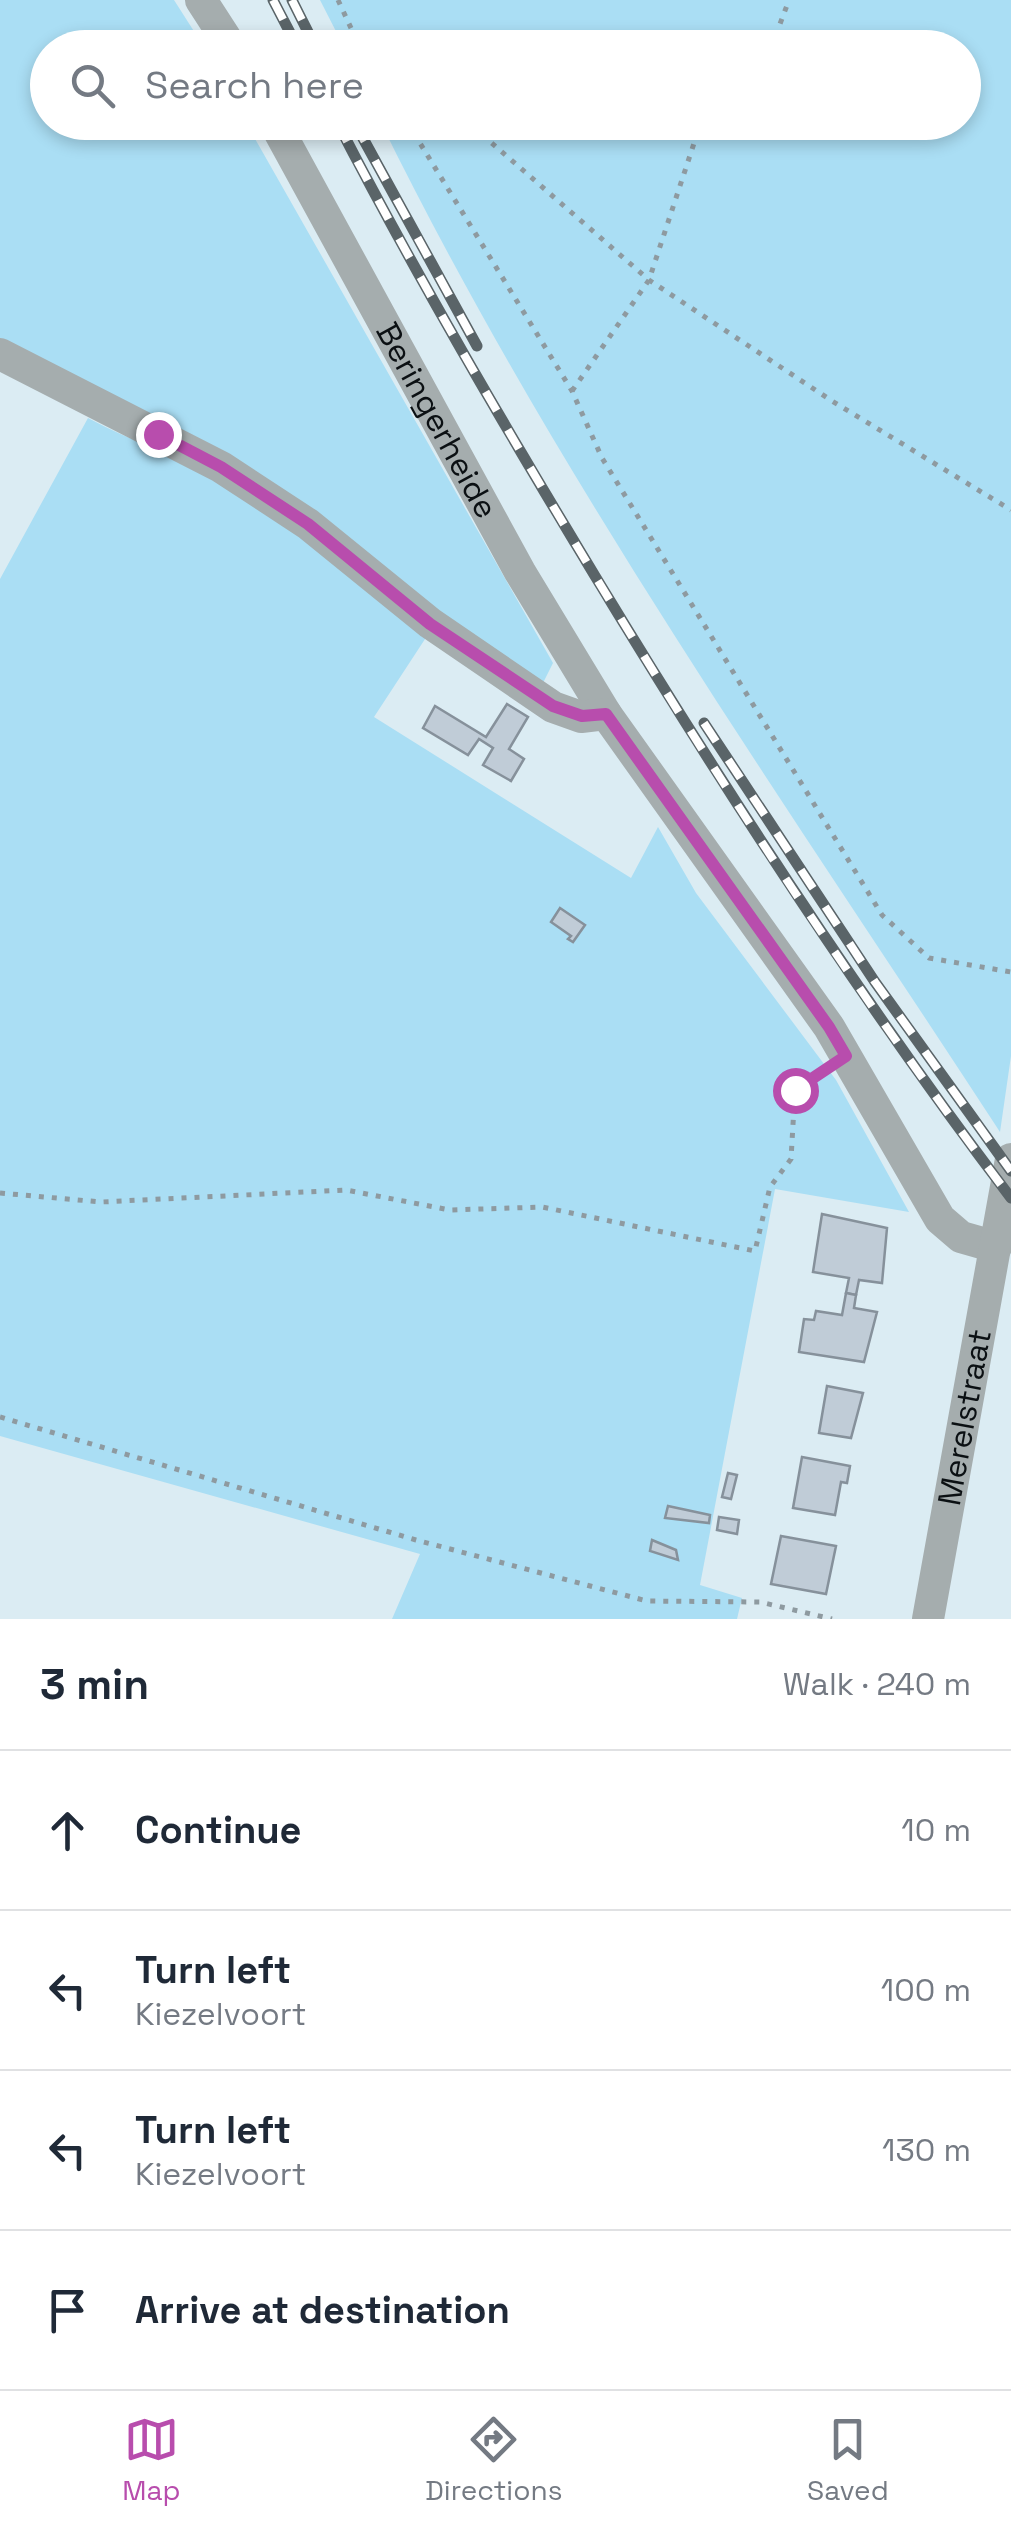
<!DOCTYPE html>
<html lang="en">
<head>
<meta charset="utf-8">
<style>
  :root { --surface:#fff; --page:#f2f2f3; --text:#1f2937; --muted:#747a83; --line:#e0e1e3; --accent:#b84dad }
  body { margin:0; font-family:"Space Grotesk",sans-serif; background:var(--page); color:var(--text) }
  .stop { position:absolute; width:30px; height:30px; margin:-22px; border:8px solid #b84dad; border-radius:50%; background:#fff }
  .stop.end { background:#b84dad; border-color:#fff; box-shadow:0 2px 10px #0008 }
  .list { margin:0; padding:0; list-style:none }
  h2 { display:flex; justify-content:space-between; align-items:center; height:130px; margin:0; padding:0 40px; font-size:42px }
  h2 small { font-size:32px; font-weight:400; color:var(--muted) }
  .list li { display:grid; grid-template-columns:65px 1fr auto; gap:30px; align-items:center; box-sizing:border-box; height:160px; padding:0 40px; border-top:2px solid var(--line) }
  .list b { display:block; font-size:38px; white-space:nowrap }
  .list p { margin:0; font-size:32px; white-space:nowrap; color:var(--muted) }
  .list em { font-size:32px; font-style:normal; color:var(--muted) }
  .icon { flex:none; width:55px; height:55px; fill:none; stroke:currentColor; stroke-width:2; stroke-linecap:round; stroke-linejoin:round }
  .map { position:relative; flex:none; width:1011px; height:1619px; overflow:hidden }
  .search { position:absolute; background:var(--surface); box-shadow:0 5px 15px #0003; left:30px; right:30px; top:30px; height:110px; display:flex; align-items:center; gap:25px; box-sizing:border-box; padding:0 35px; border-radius:55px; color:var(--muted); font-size:38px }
  .sheet { height:770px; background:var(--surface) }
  nav { display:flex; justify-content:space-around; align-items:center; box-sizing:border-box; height:140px; border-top:2px solid var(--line); background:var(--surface); font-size:28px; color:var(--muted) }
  nav a { display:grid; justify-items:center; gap:5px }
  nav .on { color:var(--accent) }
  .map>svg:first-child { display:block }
  .green { fill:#aadef4 }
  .building { fill:#c0ccd7; stroke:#86919b; stroke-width:2.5 }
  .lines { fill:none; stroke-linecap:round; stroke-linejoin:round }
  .path { stroke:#8e9aa0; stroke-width:5; stroke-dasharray:5 8; stroke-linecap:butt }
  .minor { stroke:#a5adae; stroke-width:32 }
  .rail-casing { stroke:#5a6468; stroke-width:11 }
  .rail { stroke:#fff; stroke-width:8; stroke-dasharray:22; stroke-linecap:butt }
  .route { stroke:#b84dad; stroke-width:12 }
  .labels { text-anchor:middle; stroke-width:8; stroke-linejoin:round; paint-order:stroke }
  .street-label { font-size:32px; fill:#0b1013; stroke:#fff }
</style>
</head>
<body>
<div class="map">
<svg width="1011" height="1619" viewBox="0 0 1011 1619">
  <rect width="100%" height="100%" fill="#dbecf3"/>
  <g class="green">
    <polygon points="0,0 174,0 204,47 48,48 48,122 246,123 553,663 542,685 0,342"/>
    <path d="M320 0H1011V1056L1000 1132C785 802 555 477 381 123L964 122V48L344 47Z"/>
    <path d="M88 418C130 441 178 455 219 480 294 525 360 581 427 636L374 717 631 878 658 827 696 893 836 1080 909 1212 775 1189 700 1585 742 1598 737 1619H392L420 1554 0 1436V579Z"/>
  </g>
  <g class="building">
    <polygon points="507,704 528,717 509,749 524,759 511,781 483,765 493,748 479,739 468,755 423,728 435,706 486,737"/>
    <polygon points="560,908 585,925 573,942 568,939 571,936 551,922"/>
    <polygon points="822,1214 887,1228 882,1283 859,1280 856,1295 846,1293 849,1278 813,1272"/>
    <polygon points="846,1293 856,1295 854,1308 877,1312 864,1362 799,1352 804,1319 814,1320 816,1311 842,1315"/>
    <polygon points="827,1386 863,1393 851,1438 819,1433"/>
    <polygon points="802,1457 850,1466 847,1483 841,1482 835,1515 793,1508"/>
    <polygon points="728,1473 737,1475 731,1499 722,1497"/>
    <polygon points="668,1506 710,1515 709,1523 665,1518"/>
    <polygon points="719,1517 739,1520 737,1534 717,1530"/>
    <polygon points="781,1536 836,1546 826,1594 771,1584"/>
    <polygon points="652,1540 676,1550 678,1560 650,1551"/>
  </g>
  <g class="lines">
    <g class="path">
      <polyline points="338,0 357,41 388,43 397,48"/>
      <polyline points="771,48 789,0"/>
      <polyline points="407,122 572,391 602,458 882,915 929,958 1011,972"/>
      <polyline points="477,122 486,138 649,280 832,401 1011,510"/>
      <polyline points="572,391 649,280 701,122"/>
      <polyline points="0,1193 101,1202 346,1190 450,1210 542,1207 755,1251 770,1187 791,1159 795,1090 824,1071"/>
      <polyline points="0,1417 416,1540 647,1601 760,1602 832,1619"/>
    </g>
    <g class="minor">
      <polyline points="201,0 232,48"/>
      <path id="s1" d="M274 122 520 572 606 714 829 1027 940 1219 961 1237 996 1247"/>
      <polyline points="0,354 221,467 308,524 430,623 553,707 581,717 606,714"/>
      <path id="s2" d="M928 1619 1011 1159"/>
    </g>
    <g class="rail-casing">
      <g id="rail">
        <polyline points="273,0 298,48"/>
        <polyline points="292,0 316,48"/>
        <path d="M337 122C417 277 505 427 595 576 724 789 860 999 1011 1198"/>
        <polyline points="354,122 477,346"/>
        <polyline points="704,723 875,982 1011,1171"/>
      </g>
    </g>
    <use href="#rail" class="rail"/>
  </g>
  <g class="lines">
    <polyline class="route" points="158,434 221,467 308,524 430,624 553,706 582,716 606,714 829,1027 846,1056 795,1090"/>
  </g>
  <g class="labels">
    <g class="street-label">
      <text dy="11" stroke="none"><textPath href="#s1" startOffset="340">Beringerheide</textPath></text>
      <text dy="11" stroke="none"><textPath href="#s2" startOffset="205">Merelstraat</textPath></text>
    </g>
  </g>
</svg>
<div class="stop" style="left:795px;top:1090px"></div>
<div class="stop end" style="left:158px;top:434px"></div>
<div class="search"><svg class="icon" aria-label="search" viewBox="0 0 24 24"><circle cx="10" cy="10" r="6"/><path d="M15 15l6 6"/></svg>Search here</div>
</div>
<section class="sheet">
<h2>3 min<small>Walk · 240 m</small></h2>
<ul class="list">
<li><svg class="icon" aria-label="ahead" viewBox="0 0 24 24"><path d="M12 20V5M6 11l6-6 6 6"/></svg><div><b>Continue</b></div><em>10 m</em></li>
<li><svg class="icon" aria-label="left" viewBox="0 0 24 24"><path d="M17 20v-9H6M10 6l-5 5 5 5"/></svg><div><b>Turn left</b><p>Kiezelvoort</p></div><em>100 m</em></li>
<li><svg class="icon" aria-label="left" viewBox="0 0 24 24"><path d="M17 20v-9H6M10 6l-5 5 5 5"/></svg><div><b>Turn left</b><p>Kiezelvoort</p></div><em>130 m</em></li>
<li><svg class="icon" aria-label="arrive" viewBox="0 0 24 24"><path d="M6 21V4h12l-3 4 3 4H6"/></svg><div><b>Arrive at destination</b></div></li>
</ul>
</section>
<nav>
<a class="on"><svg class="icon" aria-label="map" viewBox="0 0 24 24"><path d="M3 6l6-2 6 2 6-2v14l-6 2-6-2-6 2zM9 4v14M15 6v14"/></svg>Map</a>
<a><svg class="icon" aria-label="directions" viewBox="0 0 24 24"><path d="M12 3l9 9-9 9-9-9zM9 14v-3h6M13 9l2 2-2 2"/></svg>Directions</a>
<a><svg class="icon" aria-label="saved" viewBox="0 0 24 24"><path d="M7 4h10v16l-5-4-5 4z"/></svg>Saved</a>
</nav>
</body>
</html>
